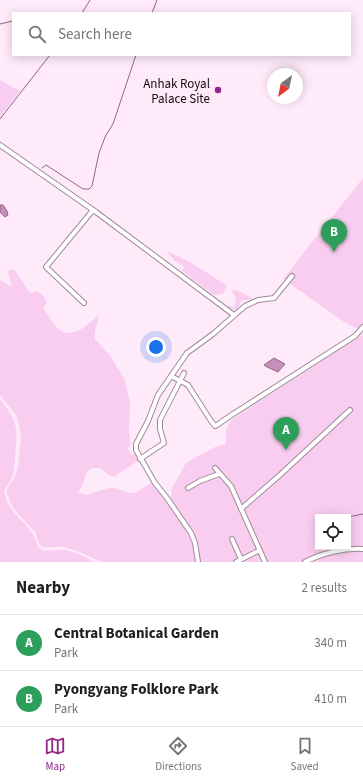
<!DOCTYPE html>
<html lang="en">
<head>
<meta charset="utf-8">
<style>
  :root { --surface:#fff; --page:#f2f2f2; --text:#202124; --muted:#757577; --line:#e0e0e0; --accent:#952687 }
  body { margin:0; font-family:"Source Sans 3",sans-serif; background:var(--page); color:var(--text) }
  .controls { position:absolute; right:12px; bottom:12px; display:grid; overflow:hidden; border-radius:0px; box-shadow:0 2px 10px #0003 }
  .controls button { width:36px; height:36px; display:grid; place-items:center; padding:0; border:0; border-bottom:1px solid var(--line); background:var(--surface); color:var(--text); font:20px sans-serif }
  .compass { position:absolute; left:267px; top:68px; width:36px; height:36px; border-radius:50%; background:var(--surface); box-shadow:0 2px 10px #0003; rotate:213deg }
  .you { position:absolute; left:156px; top:347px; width:14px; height:14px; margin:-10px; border:3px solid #fff; border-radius:50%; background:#1a73e8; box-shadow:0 0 0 6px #1a73e833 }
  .badge { display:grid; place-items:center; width:26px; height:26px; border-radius:50%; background:var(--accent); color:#fff; font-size:13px; font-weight:700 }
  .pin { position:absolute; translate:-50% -33px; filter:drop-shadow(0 1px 2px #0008) }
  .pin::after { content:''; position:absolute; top:21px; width:14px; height:12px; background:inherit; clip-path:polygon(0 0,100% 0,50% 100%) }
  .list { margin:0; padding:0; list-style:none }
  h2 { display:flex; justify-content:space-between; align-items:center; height:52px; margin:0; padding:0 16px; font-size:17px }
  h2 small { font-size:13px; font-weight:400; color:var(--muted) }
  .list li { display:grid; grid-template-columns:26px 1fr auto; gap:12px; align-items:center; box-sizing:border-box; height:56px; padding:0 16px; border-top:1px solid var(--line) }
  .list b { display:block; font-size:15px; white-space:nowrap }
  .list p { margin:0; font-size:13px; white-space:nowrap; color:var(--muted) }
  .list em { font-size:13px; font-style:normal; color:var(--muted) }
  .icon { flex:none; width:22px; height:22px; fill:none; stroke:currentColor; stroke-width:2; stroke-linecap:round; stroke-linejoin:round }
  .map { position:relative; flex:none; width:363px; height:562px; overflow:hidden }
  .search { position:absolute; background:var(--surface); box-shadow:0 2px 10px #0003; left:12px; right:12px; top:12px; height:44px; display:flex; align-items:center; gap:10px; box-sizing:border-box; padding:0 14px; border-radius:0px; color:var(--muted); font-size:15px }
  .sheet { height:164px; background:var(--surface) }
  nav { display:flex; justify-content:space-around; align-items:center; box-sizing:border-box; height:56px; border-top:1px solid var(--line); background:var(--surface); font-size:11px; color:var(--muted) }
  nav a { display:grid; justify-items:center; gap:2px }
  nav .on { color:var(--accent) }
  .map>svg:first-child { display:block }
  .green { fill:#f9cdef; fill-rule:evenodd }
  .water { fill:#c58fba; stroke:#906888 }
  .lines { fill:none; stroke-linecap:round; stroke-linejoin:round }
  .stream { stroke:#906888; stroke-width:1 }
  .minor-casing { stroke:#9f8c9a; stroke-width:6 }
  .minor { stroke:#fff; stroke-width:4 }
  .poi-dot { fill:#952687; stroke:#ffeafa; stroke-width:1.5 }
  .labels { text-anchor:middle; stroke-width:3; stroke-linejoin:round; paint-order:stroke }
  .poi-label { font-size:13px; fill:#140d12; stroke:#ffeafa; text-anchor:end }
</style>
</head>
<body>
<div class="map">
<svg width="363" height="562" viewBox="0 0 363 562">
  <rect width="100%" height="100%" fill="#ffeafa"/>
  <g class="green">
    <polygon points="0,80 20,91 0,117"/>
    <polygon points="363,178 363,331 347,324 283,279"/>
    <path d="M166 251C187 259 208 273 227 286L223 294 214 295 182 271 184 267 175 261Z"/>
    <path d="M10 269 15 271 30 293 36 291 43 295 47 302 43 307C62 341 71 340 99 315L95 332V339L111 357 125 380 130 403 129 432 131 445 127 449 132 455 135 453 139 460 114 477 107 474 101 468H91L86 473C85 481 82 486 78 492L86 495 112 487 129 493H135L151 483 159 492 189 534 193 542 196 562H102L77 551 64 547H43L40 545 35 532 13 508 7 494V489L14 479 18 467 21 436 19 424 16 415 0 395V280L12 287 8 273Z"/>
    <polygon points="236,290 252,298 251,300 242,300 236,311 228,307 229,305 234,308 236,299 232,291"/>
    <path d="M363 334V562H199L196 543 172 504 171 499 172 488 186 463 215 447 226 444V430L231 420ZM318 517H348V547H318Z"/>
    <path d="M0 399C18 423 18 426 15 456 15 463 14 471 12 478 10 482 6 486 4 491 7 511 22 518 32 533 36 538 36 546 41 549 47 553 56 549 63 550 74 551 84 556 94 562H0Z"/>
  </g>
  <g class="water">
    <polygon points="0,205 3,205 7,211 8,215 5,217 0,212"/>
    <polygon points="274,358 285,364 278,372 267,367 264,365"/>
  </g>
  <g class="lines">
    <g class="stream">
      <polyline points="82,13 90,0"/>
      <polyline points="152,13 157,0"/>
      <polyline points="0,24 13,21"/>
      <polyline points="0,119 50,55"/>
      <polyline points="42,168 46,165 83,189 89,189 92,186 99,153 105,137 113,124 136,55"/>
      <polyline points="348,517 363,514"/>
    </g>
    <g class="minor-casing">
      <g id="minor">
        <polyline points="0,145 96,212 234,315"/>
        <polyline points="84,303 46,267 93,210"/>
        <polyline points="171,376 188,385 211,421 215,426 217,425 230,416 355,336 363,327"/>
        <polyline points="140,459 164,443 160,429 160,420 184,373"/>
        <polyline points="215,468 231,486 265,562"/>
        <polyline points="188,488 200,481 219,474"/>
        <polyline points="241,509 281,474 350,410"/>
        <polyline points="232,539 241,559"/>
        <polyline points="198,562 195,543 191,533 167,498 155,483 136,450 136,444 148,421 158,395 187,353 213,334 245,306 258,300 274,298 292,276"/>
        <polyline points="236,562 260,550"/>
        <path d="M305 562C322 553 344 548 363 549"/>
      </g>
    </g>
    <use href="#minor" class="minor"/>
  </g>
  <circle class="poi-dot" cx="218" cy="90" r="4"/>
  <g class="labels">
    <g class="poi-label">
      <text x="210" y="88">Anhak Royal<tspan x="210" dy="15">Palace Site</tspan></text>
    </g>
  </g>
</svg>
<div class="controls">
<button><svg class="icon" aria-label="locate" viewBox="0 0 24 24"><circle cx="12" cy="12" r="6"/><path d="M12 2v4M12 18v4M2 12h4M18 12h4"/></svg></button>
</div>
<svg class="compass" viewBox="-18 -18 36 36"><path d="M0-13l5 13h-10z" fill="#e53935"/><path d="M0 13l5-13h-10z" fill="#757577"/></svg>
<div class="you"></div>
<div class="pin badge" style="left:286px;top:450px;background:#2e9e5b">A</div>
<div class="pin badge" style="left:334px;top:252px;background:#2e9e5b">B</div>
<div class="search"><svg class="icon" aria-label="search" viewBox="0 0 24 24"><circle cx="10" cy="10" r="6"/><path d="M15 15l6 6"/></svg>Search here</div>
</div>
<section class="sheet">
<h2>Nearby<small>2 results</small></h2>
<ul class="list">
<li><span class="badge" style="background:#2e9e5b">A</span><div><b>Central Botanical Garden</b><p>Park</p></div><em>340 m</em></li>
<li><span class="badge" style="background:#2e9e5b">B</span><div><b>Pyongyang Folklore Park</b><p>Park</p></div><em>410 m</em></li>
</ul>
</section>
<nav>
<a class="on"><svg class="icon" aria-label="map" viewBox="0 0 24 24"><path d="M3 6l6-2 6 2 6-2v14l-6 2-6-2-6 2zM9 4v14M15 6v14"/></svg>Map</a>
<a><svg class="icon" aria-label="directions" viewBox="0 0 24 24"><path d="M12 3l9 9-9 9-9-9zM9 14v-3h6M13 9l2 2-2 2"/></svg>Directions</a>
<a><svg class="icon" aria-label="saved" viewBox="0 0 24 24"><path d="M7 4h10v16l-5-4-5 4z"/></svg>Saved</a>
</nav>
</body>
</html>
